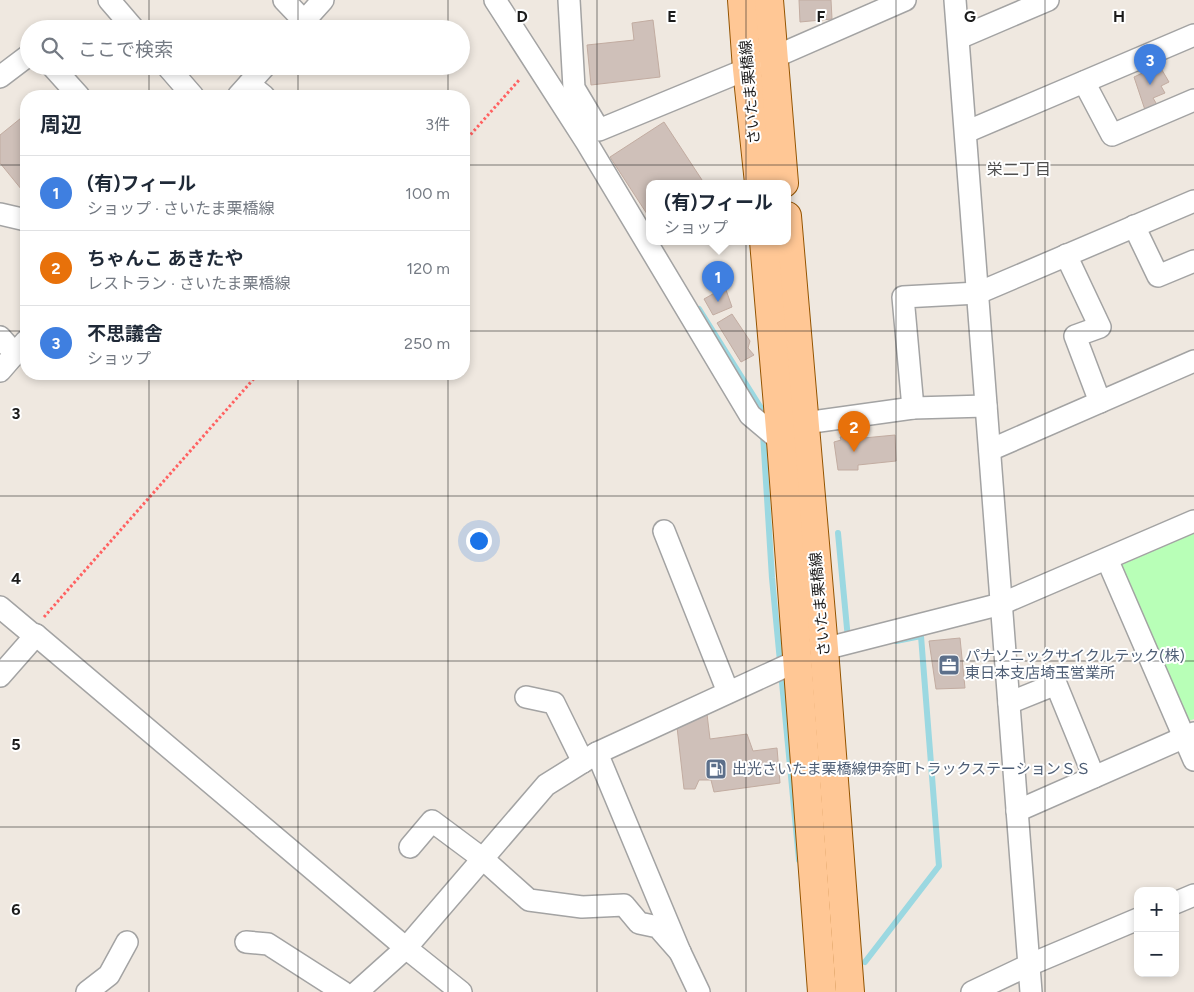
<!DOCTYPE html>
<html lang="ja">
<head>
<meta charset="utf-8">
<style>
  :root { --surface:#fff; --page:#f2f2f3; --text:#1f2937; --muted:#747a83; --line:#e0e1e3; --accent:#ea580c }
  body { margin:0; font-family:Figtree,"Noto Sans JP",sans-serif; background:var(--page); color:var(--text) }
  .controls { position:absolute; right:15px; bottom:15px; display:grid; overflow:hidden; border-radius:10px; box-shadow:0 2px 8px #0003 }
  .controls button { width:45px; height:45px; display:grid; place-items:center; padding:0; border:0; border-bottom:1px solid var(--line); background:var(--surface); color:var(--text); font:25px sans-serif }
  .you { position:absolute; left:478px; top:540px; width:18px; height:18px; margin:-12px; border:4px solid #fff; border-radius:50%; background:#1a73e8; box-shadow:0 0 0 8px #1a73e833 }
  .badge { display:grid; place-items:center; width:32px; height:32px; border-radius:50%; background:var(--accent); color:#fff; font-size:16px; font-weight:700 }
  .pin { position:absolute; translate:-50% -41px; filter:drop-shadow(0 1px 2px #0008) }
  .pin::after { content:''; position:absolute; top:26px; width:18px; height:15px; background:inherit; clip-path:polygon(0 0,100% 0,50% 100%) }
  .popup { position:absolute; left:646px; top:180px; width:145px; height:65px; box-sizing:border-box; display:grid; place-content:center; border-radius:10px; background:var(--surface); filter:drop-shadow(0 1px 4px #0005); font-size:16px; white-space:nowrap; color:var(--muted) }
  .popup b { font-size:19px; color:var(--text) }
  .popup::after { content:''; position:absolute; left:50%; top:100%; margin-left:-10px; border:10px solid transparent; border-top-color:var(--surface) }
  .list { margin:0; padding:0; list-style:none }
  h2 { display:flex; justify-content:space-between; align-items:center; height:65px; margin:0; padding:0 20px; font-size:21px }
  h2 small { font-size:16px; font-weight:400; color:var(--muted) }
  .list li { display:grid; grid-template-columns:32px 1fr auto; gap:15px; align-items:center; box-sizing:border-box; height:75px; padding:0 20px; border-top:1px solid var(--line) }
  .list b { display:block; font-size:19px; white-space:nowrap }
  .list p { margin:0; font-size:16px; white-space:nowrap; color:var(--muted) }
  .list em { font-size:16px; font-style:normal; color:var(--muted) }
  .icon { flex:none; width:28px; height:28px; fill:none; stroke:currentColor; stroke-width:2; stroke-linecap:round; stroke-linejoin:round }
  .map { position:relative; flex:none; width:1194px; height:992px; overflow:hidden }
  .search { position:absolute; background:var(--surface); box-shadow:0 2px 8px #0003; left:20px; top:20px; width:450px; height:55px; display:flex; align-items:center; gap:12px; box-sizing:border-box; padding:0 18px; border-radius:28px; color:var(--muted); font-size:19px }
  .panel { position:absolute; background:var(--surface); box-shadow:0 2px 8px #0003; left:20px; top:90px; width:450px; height:290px; border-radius:20px }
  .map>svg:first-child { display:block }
  .park { fill:#b8ffb7 }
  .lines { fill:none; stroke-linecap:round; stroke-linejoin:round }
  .stream { stroke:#9bd8e1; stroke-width:6 }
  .building { fill:#cfc0b9; stroke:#c2aca1 }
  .minor-casing { stroke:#a3a3a3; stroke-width:24 }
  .major-casing { stroke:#945400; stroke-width:30 }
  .path { stroke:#ff6161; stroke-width:3; stroke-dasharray:2.5 2.5; stroke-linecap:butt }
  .minor { stroke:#fff; stroke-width:21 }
  .major { stroke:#ffc795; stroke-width:28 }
  .grid { fill:none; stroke:#1c1c1c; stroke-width:1; stroke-opacity:0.55 }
  .labels { text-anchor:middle; stroke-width:4; stroke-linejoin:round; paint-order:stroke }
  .street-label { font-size:15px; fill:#1c1c1c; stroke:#fff }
  .service-label { font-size:15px; fill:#4e5e75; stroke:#fff; text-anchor:start }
  .neighbourhood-label { font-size:16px; fill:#4f4f4f; stroke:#fff }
  .grid-label { font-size:16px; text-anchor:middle; font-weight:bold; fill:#1c1c1c; stroke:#fff; stroke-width:4; stroke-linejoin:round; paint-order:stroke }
</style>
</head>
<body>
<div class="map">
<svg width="1194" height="992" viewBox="0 0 1194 992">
  <rect width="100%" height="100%" fill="#efe8e0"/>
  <polygon class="park" points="1194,533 1194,719 1188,721 1119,566"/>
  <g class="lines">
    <g class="stream">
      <polyline points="699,309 761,408 762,419"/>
      <polyline points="763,434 772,578 799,860"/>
      <polyline points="838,533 848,639"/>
      <polyline points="865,962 939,866 921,636 896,641"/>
    </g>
  </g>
  <g class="building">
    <polygon points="799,0 831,0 832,19 800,22"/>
    <polygon points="653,20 660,77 591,85 587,45 634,40 632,23"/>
    <polygon points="1159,65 1169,82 1161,86 1165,93 1153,98 1159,108 1145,110 1134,77"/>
    <polygon points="26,114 26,195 0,163 0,135"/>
    <polygon points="664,122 704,183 649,183 649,217 610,157"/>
    <polygon points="725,287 732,307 713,315 704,299"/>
    <polygon points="732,314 750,341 748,348 754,355 741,362 717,323"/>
    <polygon points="850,435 853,439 895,435 896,461 858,465 858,470 838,470 834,442 841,440 840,437"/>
    <polygon points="960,638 965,688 936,689 929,641"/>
    <polygon points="707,714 710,739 747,734 753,751 777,748 780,783 714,792 711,780 699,780 695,789 684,789 677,727"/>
  </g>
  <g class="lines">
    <g class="minor-casing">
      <g id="minor">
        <polyline points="109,0 134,29"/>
        <polyline points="284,0 304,21"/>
        <polyline points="495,0 587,143 750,415 781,441"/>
        <polyline points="569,0 574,88 599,130 747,69 905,0"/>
        <polyline points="955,0 1031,992"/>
        <polyline points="297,29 323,0"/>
        <polyline points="959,38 1048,0"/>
        <polyline points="52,66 79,96"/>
        <polyline points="167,66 193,96"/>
        <polyline points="0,77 29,55"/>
        <polyline points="1084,82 1112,135 1194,100"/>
        <polyline points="249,84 264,96"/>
        <polyline points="238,96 265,66"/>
        <polyline points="966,132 1194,35"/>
        <polyline points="0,214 26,220"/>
        <polyline points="1134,226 1158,276 1194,261"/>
        <polyline points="1066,255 1100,327 1075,336 1100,402"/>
        <polyline points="0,337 15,354"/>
        <polyline points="0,371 26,341"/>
        <polyline points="986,406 913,408 903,297 978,293 1194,201"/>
        <polyline points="805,423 913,408"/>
        <polyline points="990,450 1194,361"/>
        <polyline points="664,531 728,692"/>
        <polyline points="1107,559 1194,760"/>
        <polyline points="0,607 31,633 36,635 406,948 461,992"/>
        <polyline points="824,649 1001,604 1194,521"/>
        <polyline points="0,676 36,635"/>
        <polyline points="526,697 554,703 583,762"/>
        <polyline points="1009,703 1056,684 1094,777"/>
        <polyline points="597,753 680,952 699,992"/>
        <polyline points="1017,811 1194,733"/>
        <polyline points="410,847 432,821 483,859 529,900 582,907 624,905 639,923 658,927 680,952"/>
        <polyline points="1175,903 1194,895"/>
        <polyline points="246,942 268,944 343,992"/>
        <polyline points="87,992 109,975 127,942"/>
        <polyline points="357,992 406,948 546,785 597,753 797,661"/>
        <polyline points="972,992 1029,965 1138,919"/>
      </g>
    </g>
    <g class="major-casing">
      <g id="major">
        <polyline points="742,0 747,69 759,183"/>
        <polyline points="769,0 784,183"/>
        <polyline points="787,216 824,649 850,992"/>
        <polyline points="764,241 781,441 822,992"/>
      </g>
    </g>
    <g class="path">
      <polyline points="464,142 520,79"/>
      <polyline points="44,617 258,374"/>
    </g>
    <use href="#minor" class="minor"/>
    <use href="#major" class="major"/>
  </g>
  <path class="grid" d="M149 0V29M298 0V29M448 0V29M597 0V992M746 0V992M896 0V992M1045 0V992M149 66V96M298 66V96M448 66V96M0 165H26M464 165H1194M0 331H26M464 331H1194M149 374V992M298 374V992M448 374V992M0 496H1194M0 661H1194M0 827H1194"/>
  <defs>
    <g id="office-square" transform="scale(1.125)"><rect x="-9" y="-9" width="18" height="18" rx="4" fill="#5c6f8a" stroke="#fff"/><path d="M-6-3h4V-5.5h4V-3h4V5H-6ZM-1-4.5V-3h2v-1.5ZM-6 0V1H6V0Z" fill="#fff"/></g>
    <g id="fuel-square" transform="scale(1.125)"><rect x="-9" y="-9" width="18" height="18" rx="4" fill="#5c6f8a" stroke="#fff"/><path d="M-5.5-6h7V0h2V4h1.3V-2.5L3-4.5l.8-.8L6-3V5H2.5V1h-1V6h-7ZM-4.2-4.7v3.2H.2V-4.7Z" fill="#fff"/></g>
  </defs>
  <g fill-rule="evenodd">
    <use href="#office-square" x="949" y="665"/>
    <use href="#fuel-square" x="716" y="769"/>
  </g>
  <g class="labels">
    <g class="street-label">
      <text transform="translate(750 92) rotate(-95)" y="5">さいたま栗橋線</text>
      <text transform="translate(820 604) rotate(-95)" y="5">さいたま栗橋線</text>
    </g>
    <g class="service-label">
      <text x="965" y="661">パナソニックサイクルテック(株)<tspan x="965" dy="17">東日本支店埼玉営業所</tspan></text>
      <text x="732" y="774">出光さいたま栗橋線伊奈町トラックステーションＳＳ</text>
    </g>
    <g class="neighbourhood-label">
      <text x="1019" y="175">栄二丁目</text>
    </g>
  </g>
  <g class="grid-label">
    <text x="522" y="22">D</text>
    <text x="672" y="22">E</text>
    <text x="821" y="22">F</text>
    <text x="970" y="22">G</text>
    <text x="1119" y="22">H</text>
    <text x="16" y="419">3</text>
    <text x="16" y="584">4</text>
    <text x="16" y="750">5</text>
    <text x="16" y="915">6</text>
  </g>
</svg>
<div class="controls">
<button>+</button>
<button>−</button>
</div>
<div class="you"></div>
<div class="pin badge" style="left:718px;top:302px;background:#3f7fe0">1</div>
<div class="popup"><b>(有)フィール</b>ショップ</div>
<div class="pin badge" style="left:854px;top:452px;background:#e8710a">2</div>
<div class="pin badge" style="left:1150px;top:85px;background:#3f7fe0">3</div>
<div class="search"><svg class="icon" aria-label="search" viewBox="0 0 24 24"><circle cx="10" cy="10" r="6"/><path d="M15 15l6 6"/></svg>ここで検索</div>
<section class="panel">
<h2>周辺<small>3件</small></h2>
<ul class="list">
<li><span class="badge" style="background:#3f7fe0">1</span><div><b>(有)フィール</b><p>ショップ · さいたま栗橋線</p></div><em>100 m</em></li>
<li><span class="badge" style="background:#e8710a">2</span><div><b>ちゃんこ あきたや</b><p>レストラン · さいたま栗橋線</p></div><em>120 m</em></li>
<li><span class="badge" style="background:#3f7fe0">3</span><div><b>不思議舎</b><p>ショップ</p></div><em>250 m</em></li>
</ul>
</section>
</div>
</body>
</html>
